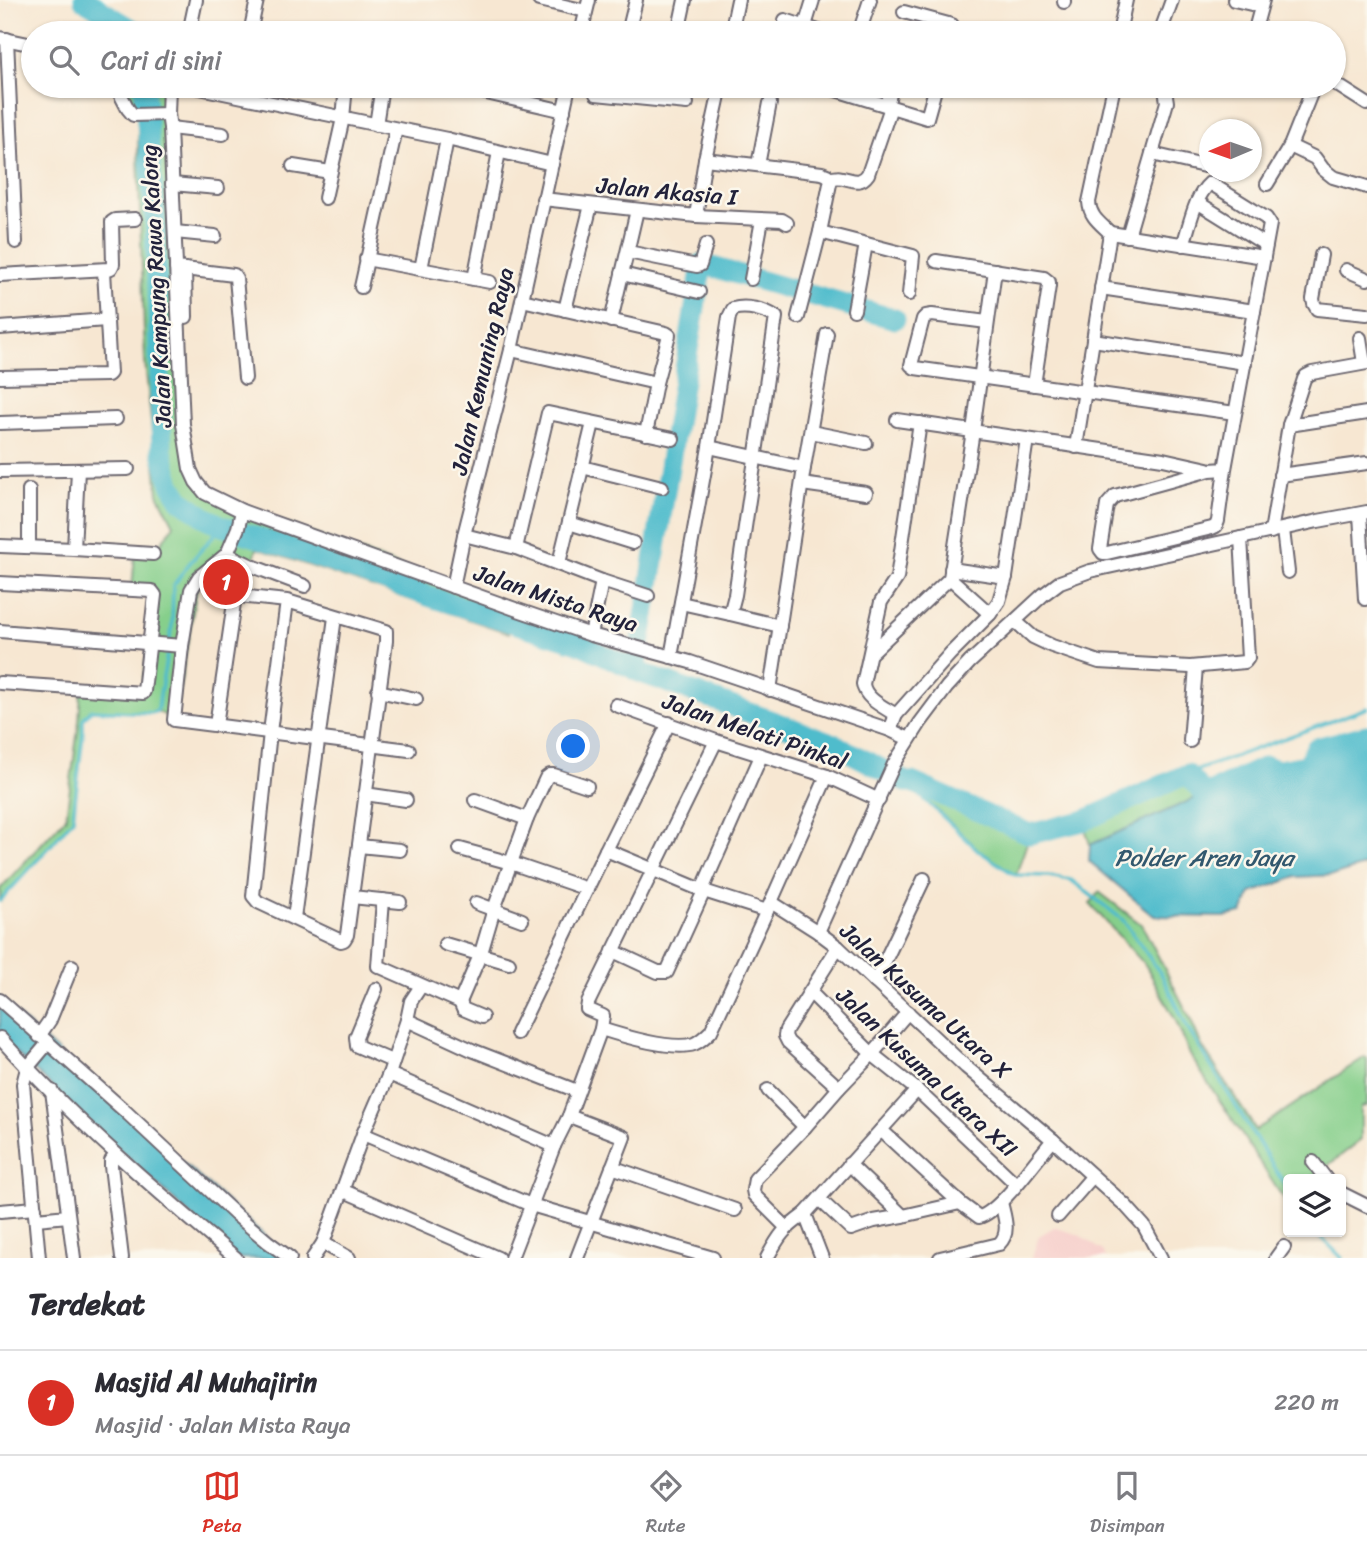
<!DOCTYPE html>
<html lang="id">
<head>
<meta charset="utf-8">
<style>
  :root { --surface:#fff; --page:#f2f2f3; --text:#2b2b33; --muted:#7c7c81; --line:#e1e1e2; --accent:#d93025 }
  body { margin:0; font-family:Sriracha,sans-serif; background:var(--page); color:var(--text) }
  .controls { position:absolute; right:21px; bottom:21px; display:grid; overflow:hidden; border-radius:7px; box-shadow:0 2px 5px #0004 }
  .controls button { width:63px; height:63px; display:grid; place-items:center; padding:0; border:0; border-bottom:2px solid var(--line); background:var(--surface); color:var(--text); font:35px sans-serif }
  .compass { position:absolute; left:1199px; top:119px; width:63px; height:63px; border-radius:50%; background:var(--surface); box-shadow:0 2px 5px #0004; rotate:268deg }
  .you { position:absolute; left:574px; top:747px; width:24px; height:24px; margin:-18px; border:5px solid #fff; border-radius:50%; background:#1a73e8; box-shadow:0 0 0 10px #1a73e833 }
  .badge { display:grid; place-items:center; width:46px; height:46px; border-radius:50%; background:var(--accent); color:#fff; font-size:23px; font-weight:700 }
  .pin { position:absolute; translate:-50% -50%; border:4px solid #fff; box-shadow:0 2px 7px #0006 }
  .list { margin:0; padding:0; list-style:none }
  h2 { display:flex; justify-content:space-between; align-items:center; height:91px; margin:0; padding:0 28px; font-size:30px }
  h2 small { font-size:23px; font-weight:400; color:var(--muted) }
  .list li { display:grid; grid-template-columns:46px 1fr auto; gap:21px; align-items:center; box-sizing:border-box; height:105px; padding:0 28px; border-top:2px solid var(--line) }
  .list b { display:block; font-size:26px; white-space:nowrap }
  .list p { margin:0; font-size:23px; white-space:nowrap; color:var(--muted) }
  .list em { font-size:23px; font-style:normal; color:var(--muted) }
  .icon { flex:none; width:38px; height:38px; fill:none; stroke:currentColor; stroke-width:2; stroke-linecap:round; stroke-linejoin:round }
  .map { position:relative; flex:none; width:1367px; height:1258px; overflow:hidden }
  .search { position:absolute; background:var(--surface); box-shadow:0 2px 5px #0004; left:21px; right:21px; top:21px; height:77px; display:flex; align-items:center; gap:18px; box-sizing:border-box; padding:0 24px; border-radius:38px; color:var(--muted); font-size:26px }
  .sheet { height:196px; background:var(--surface) }
  nav { display:flex; justify-content:space-around; align-items:center; box-sizing:border-box; height:98px; border-top:2px solid var(--line); background:var(--surface); font-size:19px; color:var(--muted) }
  nav a { display:grid; justify-items:center; gap:4px }
  nav .on { color:var(--accent) }
  .map>svg:first-child { display:block }
  .built { fill:#f7d0cc }
  .green { fill:#86cf8b; stroke:#547863; stroke-width:2 }
  .water { fill:#50bccc; stroke:#396f84; stroke-width:2 }
  .lines { fill:none; stroke-linecap:round; stroke-linejoin:round }
  .stream { stroke:#50bccc; stroke-width:3.5 }
  .river { stroke:#50bccc; stroke-width:21 }
  .minor-casing { stroke:#6d6770; stroke-width:16 }
  .minor { stroke:#fff; stroke-width:12 }
  .labels { text-anchor:middle; stroke-width:5; stroke-linejoin:round; paint-order:stroke }
  .street-label { font-size:23px; fill:#22223b; stroke:#fbf7ec }
  .water-label { font-size:24px; font-style:italic; fill:#32586e; stroke:#fbf7ec }
</style>
</head>
<body>
<div class="map">
<svg width="1367" height="1258" viewBox="0 0 1367 1258">
  <rect width="100%" height="100%" fill="#fbf7ec"/>
  <filter id="ink" filterUnits="userSpaceOnUse"><feTurbulence type="fractalNoise" baseFrequency=".0143" numOctaves="2"/><feDisplacementMap in="SourceGraphic" scale="14" xChannelSelector="R" yChannelSelector="G"/><feConvolveMatrix kernelMatrix="1 2 1 2 8 2 1 2 1" color-interpolation-filters="sRGB"/></filter>
  <filter id="wash" filterUnits="userSpaceOnUse"><feTurbulence type="fractalNoise" baseFrequency=".00686" numOctaves="4" result="noise"/><feDisplacementMap in="SourceGraphic" scale="28" xChannelSelector="R" yChannelSelector="G"/><feGaussianBlur stdDeviation="1.57" result="paint"/><feColorMatrix in="noise" values="0 0 0 0 0 0 0 0 0 0 0 0 0 0 0 0 0 1.4 0 .05"/><feComposite in="paint" operator="in"/></filter>
  <g filter="url(#wash)">
    <rect width="100%" height="100%" fill="#f7e7d2"/>
    <polygon class="built" points="1054,1227 1079,1235 1103,1251 1106,1258 1032,1258 1039,1236"/>
    <g class="green">
      <polygon points="116,86 169,86 184,440 205,493 515,609 509,633 257,548 252,566 227,554 199,577 174,720 157,711 152,713 90,710 83,719 83,734 73,819 53,843 0,901 0,889 66,817 79,721 81,689 141,694 155,595 132,590 135,553 153,554 174,525 158,494 145,361 138,151 139,114"/>
      <polygon points="895,766 912,782 1030,834 1016,875 979,850 936,809 909,786 890,783"/>
      <polygon points="1187,774 1205,795 1090,845 1083,821"/>
      <polygon points="1099,892 1142,925 1189,1016 1202,1046 1256,1130 1365,1057 1367,1059 1367,1106 1361,1107 1361,1140 1310,1179 1288,1179 1288,1203 1279,1192 1190,1055 1176,1021 1146,966 1090,904"/>
    </g>
    <g class="water">
      <polygon points="1367,735 1367,865 1335,875 1296,877 1251,893 1242,913 1224,917 1154,916 1089,861 1090,845 1267,766 1278,770 1305,765 1316,748"/>
      <polygon points="0,1000 290,1258 236,1258 0,1038"/>
    </g>
    <g class="lines">
      <g class="stream">
        <polyline points="0,901 53,843 73,819 83,734 83,719 91,710 152,713 157,711 172,626 173,586 188,565 222,526"/>
        <polyline points="1288,1190 1188,1029 1163,977 1123,920 1071,880 1048,876 1015,875 979,851 906,782 912,782 1030,834 1083,821 1187,774 1367,708"/>
        <polyline points="1316,1232 1342,1258"/>
      </g>
      <g class="river">
        <polyline points="84,0 132,29 133,33"/>
        <polyline points="144,86 155,216 162,452 171,484 181,500 205,517 222,526 308,554 440,600 578,643 647,675"/>
        <polyline points="895,319 702,264 636,671 832,743 906,782 912,782 1030,834 1083,821 1187,774 1205,795 1267,766 1278,770 1306,765 1316,748 1367,735"/>
      </g>
    </g>
  </g>
  <g filter="url(#ink)">
    <g class="lines">
      <g class="minor-casing">
        <g id="minor">
          <polyline points="539,0 586,11"/>
          <polyline points="1234,0 1260,6"/>
          <polyline points="1064,2 1064,0"/>
          <polyline points="904,12 952,25 950,33"/>
          <polyline points="785,20 825,33"/>
          <polyline points="805,26 813,0"/>
          <polyline points="189,33 196,0"/>
          <polyline points="250,33 257,0"/>
          <polyline points="581,33 589,0"/>
          <polyline points="628,33 636,0"/>
          <polyline points="678,33 685,0"/>
          <polyline points="731,33 738,0"/>
          <polyline points="859,33 870,0"/>
          <polyline points="1119,33 1126,0"/>
          <polyline points="1160,33 1172,0"/>
          <polyline points="1254,33 1263,0"/>
          <polyline points="0,38 33,45"/>
          <polyline points="7,39 16,242"/>
          <polyline points="1334,83 1367,104"/>
          <polyline points="116,86 128,109 133,115 168,114"/>
          <polyline points="131,86 134,86"/>
          <polyline points="169,86 168,114 170,128 183,424 190,469 196,482 205,493 242,511 515,609 591,635 690,662 890,730 909,739"/>
          <polyline points="190,86 447,139 552,164"/>
          <polyline points="456,86 564,111"/>
          <polyline points="823,86 927,118 936,86"/>
          <polyline points="596,94 687,103"/>
          <polyline points="887,106 892,86"/>
          <polyline points="376,125 382,86"/>
          <polyline points="170,128 223,134"/>
          <polyline points="1290,146 1315,158 1323,169 1333,177 1367,187"/>
          <polyline points="1152,154 1204,166"/>
          <polyline points="705,159 822,173 827,175 831,179 820,232 798,317"/>
          <polyline points="758,165 770,103"/>
          <polyline points="293,166 330,172"/>
          <path d="M831 179C845 172 857 190 868 174L891 107"/>
          <polyline points="172,184 218,188"/>
          <polyline points="1267,184 1290,146 1314,86"/>
          <polyline points="325,198 343,118 346,86"/>
          <polyline points="543,199 696,216 782,220 787,223"/>
          <polyline points="1197,202 1266,245"/>
          <polyline points="696,216 705,159 721,86"/>
          <polyline points="175,232 215,236"/>
          <polyline points="820,232 913,256 909,294"/>
          <path d="M1110 233C1100 223 1090 217 1089 202L1114 86"/>
          <polyline points="1128,236 1167,102 1165,90 1159,86"/>
          <path d="M1183 245C1190 225 1194 197 1210 183L1266 218 1270 224 1225 469 1218 521 1216 526 1212 528 1107 553H1103L1100 549 1107 505 1115 496 1210 470 1225 469"/>
          <polyline points="628,252 697,266 700,265 706,245"/>
          <polyline points="1321,255 1313,299 1314,304 1317,309 1367,314"/>
          <polyline points="366,259 490,282"/>
          <polyline points="936,261 1044,278 1049,282 1049,286 1034,385"/>
          <polyline points="176,268 234,275 236,278 245,378"/>
          <polyline points="185,269 186,317"/>
          <polyline points="421,269 447,139"/>
          <polyline points="1346,270 1367,279"/>
          <polyline points="622,274 699,292"/>
          <polyline points="0,275 108,269 111,268 113,264 112,222 115,220 135,219"/>
          <polyline points="474,279 499,152"/>
          <polyline points="751,279 762,220"/>
          <polyline points="361,287 396,129"/>
          <polyline points="1101,288 1254,311"/>
          <polyline points="522,300 666,333 669,335 656,383 646,434"/>
          <polyline points="565,310 591,205"/>
          <polyline points="854,310 866,244"/>
          <polyline points="611,321 637,210"/>
          <polyline points="987,322 932,315 926,316 923,319 911,365 915,368 1235,413"/>
          <polyline points="0,328 106,320"/>
          <polyline points="1360,338 1364,363"/>
          <polyline points="1093,340 1245,363"/>
          <polyline points="511,350 656,383"/>
          <polyline points="0,377 108,375 110,373 104,271"/>
          <polyline points="897,420 1163,459 1208,469"/>
          <polyline points="0,423 116,419"/>
          <polyline points="1289,425 1367,413"/>
          <polyline points="811,432 866,443"/>
          <polyline points="709,447 804,468"/>
          <polyline points="1076,447 1110,233 1264,257"/>
          <polyline points="582,467 662,487"/>
          <polyline points="0,471 128,469"/>
          <polyline points="1280,475 1367,463"/>
          <polyline points="802,484 866,493"/>
          <polyline points="242,511 238,528 227,554 199,577 191,590 182,646 174,720 409,750"/>
          <polyline points="1360,514 1365,599"/>
          <polyline points="569,523 633,543"/>
          <polyline points="1283,530 1288,572"/>
          <polyline points="1271,532 1289,425 1304,379 1306,376 1312,373 1367,363"/>
          <polyline points="464,535 516,548 602,581 648,596"/>
          <polyline points="0,546 74,549 153,554"/>
          <polyline points="29,547 29,490"/>
          <polyline points="516,548 548,413 673,439"/>
          <polyline points="74,549 78,470"/>
          <polyline points="227,554 252,566 305,586"/>
          <polyline points="559,563 593,423"/>
          <polyline points="951,569 1006,577"/>
          <polyline points="950,578 990,614"/>
          <polyline points="0,583 152,591 155,595 144,691 143,693 0,683"/>
          <polyline points="453,587 464,535 511,350 569,86"/>
          <polyline points="681,603 730,614"/>
          <polyline points="1015,621 1033,637 1052,646 1099,662 1190,667 1245,662 1248,658 1241,538"/>
          <polyline points="0,631 182,646"/>
          <polyline points="591,635 602,581"/>
          <polyline points="871,653 950,578 973,431 995,270"/>
          <path d="M671 657 709 447 729 317 733 309C747 305 765 310 776 317L735 595 730 614 780 626"/>
          <polyline points="770,690 804,468 827,334"/>
          <polyline points="378,691 416,699"/>
          <polyline points="616,705 716,741 827,776 879,800"/>
          <path d="M896 715C884 707 865 699 863 684L881 602 897 578 920 423"/>
          <polyline points="216,725 234,603 235,599 239,596 287,601 386,631 386,641 352,897 347,935 344,940 341,941 258,902 253,896 270,732 287,601"/>
          <polyline points="890,730 896,715 950,654 990,614 999,601 1006,577 1027,439"/>
          <polyline points="1190,741 1196,667"/>
          <polyline points="365,794 406,800"/>
          <polyline points="475,800 527,819"/>
          <polyline points="359,846 400,850"/>
          <polyline points="460,849 511,863 587,889"/>
          <polyline points="606,850 669,723"/>
          <polyline points="702,890 761,756"/>
          <polyline points="352,897 400,902"/>
          <polyline points="383,900 378,966 460,1002 463,1009 482,1017"/>
          <polyline points="771,902 818,932 838,947 966,1067 1053,1140 1126,1206 1144,1226 1161,1258"/>
          <polyline points="476,903 522,920"/>
          <polyline points="294,918 335,617"/>
          <polyline points="818,932 894,764 920,723 947,687 970,662 1044,594 1060,582 1090,571 1318,521 1367,512"/>
          <polyline points="445,944 509,963"/>
          <polyline points="838,947 786,1030 785,1036 788,1042 839,1088"/>
          <polyline points="613,951 658,972 667,972 704,891"/>
          <polyline points="875,982 924,879"/>
          <polyline points="376,989 356,1037 357,1046 392,1061"/>
          <polyline points="810,992 872,1054 917,1090 1016,1184"/>
          <polyline points="0,1000 126,1112 235,1214 268,1242 290,1258"/>
          <polyline points="460,1002 481,953 494,909 527,819 546,778 550,775 554,775 587,786"/>
          <polyline points="407,1020 472,1050 577,1091"/>
          <path d="M601 1029C623 1036 672 1051 694 1044 701 1041 706 1036 711 1031L771 902 827 776"/>
          <polyline points="517,1033 606,850 704,891 767,911"/>
          <polyline points="39,1036 50,1020 72,966"/>
          <path d="M0 1038C72 1118 154 1189 236 1258"/>
          <polyline points="389,1074 554,1146"/>
          <polyline points="768,1090 805,1127"/>
          <polyline points="52,1091 74,1258"/>
          <polyline points="569,1116 624,1137 577,1258"/>
          <path d="M881 1130 960 1203 979 1217C1000 1212 1037 1158 1053 1140"/>
          <polyline points="363,1134 531,1205 713,1258"/>
          <polyline points="116,1154 111,1161 111,1166 122,1258"/>
          <polyline points="1313,1162 1326,1179"/>
          <polyline points="849,1164 903,1216"/>
          <polyline points="612,1167 735,1210"/>
          <polyline points="344,1191 498,1258"/>
          <polyline points="1341,1193 1367,1206"/>
          <polyline points="819,1199 851,1229 874,1221 903,1216 960,1203"/>
          <polyline points="0,1211 35,1208"/>
          <polyline points="805,1214 822,1258"/>
          <polyline points="1058,1216 1092,1177"/>
          <polyline points="36,1219 68,1216"/>
          <polyline points="786,1227 754,1195 753,1190 755,1179 805,1127 839,1088 872,1054 908,1012"/>
          <polyline points="323,1243 349,1258"/>
          <polyline points="39,1258 23,1084 27,1068 48,1043"/>
          <polyline points="313,1258 323,1243 363,1134 389,1074 407,1020 411,1001 421,986"/>
          <polyline points="511,1258 554,1146 569,1116 601,1029 603,1016 587,1009 588,1003 716,741"/>
          <path d="M767 1258C780 1234 783 1230 805 1214L917 1090"/>
          <path d="M940 1258 999 1244C1011 1233 1004 1216 1001 1202"/>
          <polyline points="1276,1258 1284,1247"/>
        </g>
      </g>
      <use href="#minor" class="minor"/>
    </g>
  </g>
  <g class="labels">
    <g class="street-label">
      <text transform="translate(667 191) rotate(5)" y="8">Jalan Akasia I</text>
      <text transform="translate(156 286) rotate(-93)" y="8">Jalan Kampung Rawa Kalong</text>
      <text transform="translate(482 371) rotate(-77)" y="8">Jalan Kemuning Raya</text>
      <text transform="translate(556 598) rotate(18)" y="8">Jalan Mista Raya</text>
      <text transform="translate(755 731) rotate(19)" y="8">Jalan Melati Pinkal</text>
      <text transform="translate(926 1001) rotate(42)" y="8">Jalan Kusuma Utara X</text>
      <text transform="translate(927 1072) rotate(43)" y="8">Jalan Kusuma Utara XII</text>
    </g>
    <g class="water-label">
      <text x="1204" y="866">Polder Aren Jaya</text>
    </g>
  </g>
</svg>
<div class="controls">
<button><svg class="icon" aria-label="layers" viewBox="0 0 24 24"><path d="M12 4l9 5-9 5-9-5zM3 14l9 5 9-5"/></svg></button>
</div>
<svg class="compass" viewBox="-18 -18 36 36"><path d="M0-13l5 13h-10z" fill="#e53935"/><path d="M0 13l5-13h-10z" fill="#7c7c81"/></svg>
<div class="you"></div>
<div class="pin badge" style="left:226px;top:582px">1</div>
<div class="search"><svg class="icon" aria-label="search" viewBox="0 0 24 24"><circle cx="10" cy="10" r="6"/><path d="M15 15l6 6"/></svg>Cari di sini</div>
</div>
<section class="sheet">
<h2>Terdekat<small></small></h2>
<ul class="list">
<li><span class="badge">1</span><div><b>Masjid Al Muhajirin</b><p>Masjid · Jalan Mista Raya</p></div><em>220 m</em></li>
</ul>
</section>
<nav>
<a class="on"><svg class="icon" aria-label="map" viewBox="0 0 24 24"><path d="M3 6l6-2 6 2 6-2v14l-6 2-6-2-6 2zM9 4v14M15 6v14"/></svg>Peta</a>
<a><svg class="icon" aria-label="directions" viewBox="0 0 24 24"><path d="M12 3l9 9-9 9-9-9zM9 14v-3h6M13 9l2 2-2 2"/></svg>Rute</a>
<a><svg class="icon" aria-label="saved" viewBox="0 0 24 24"><path d="M7 4h10v16l-5-4-5 4z"/></svg>Disimpan</a>
</nav>
</body>
</html>
